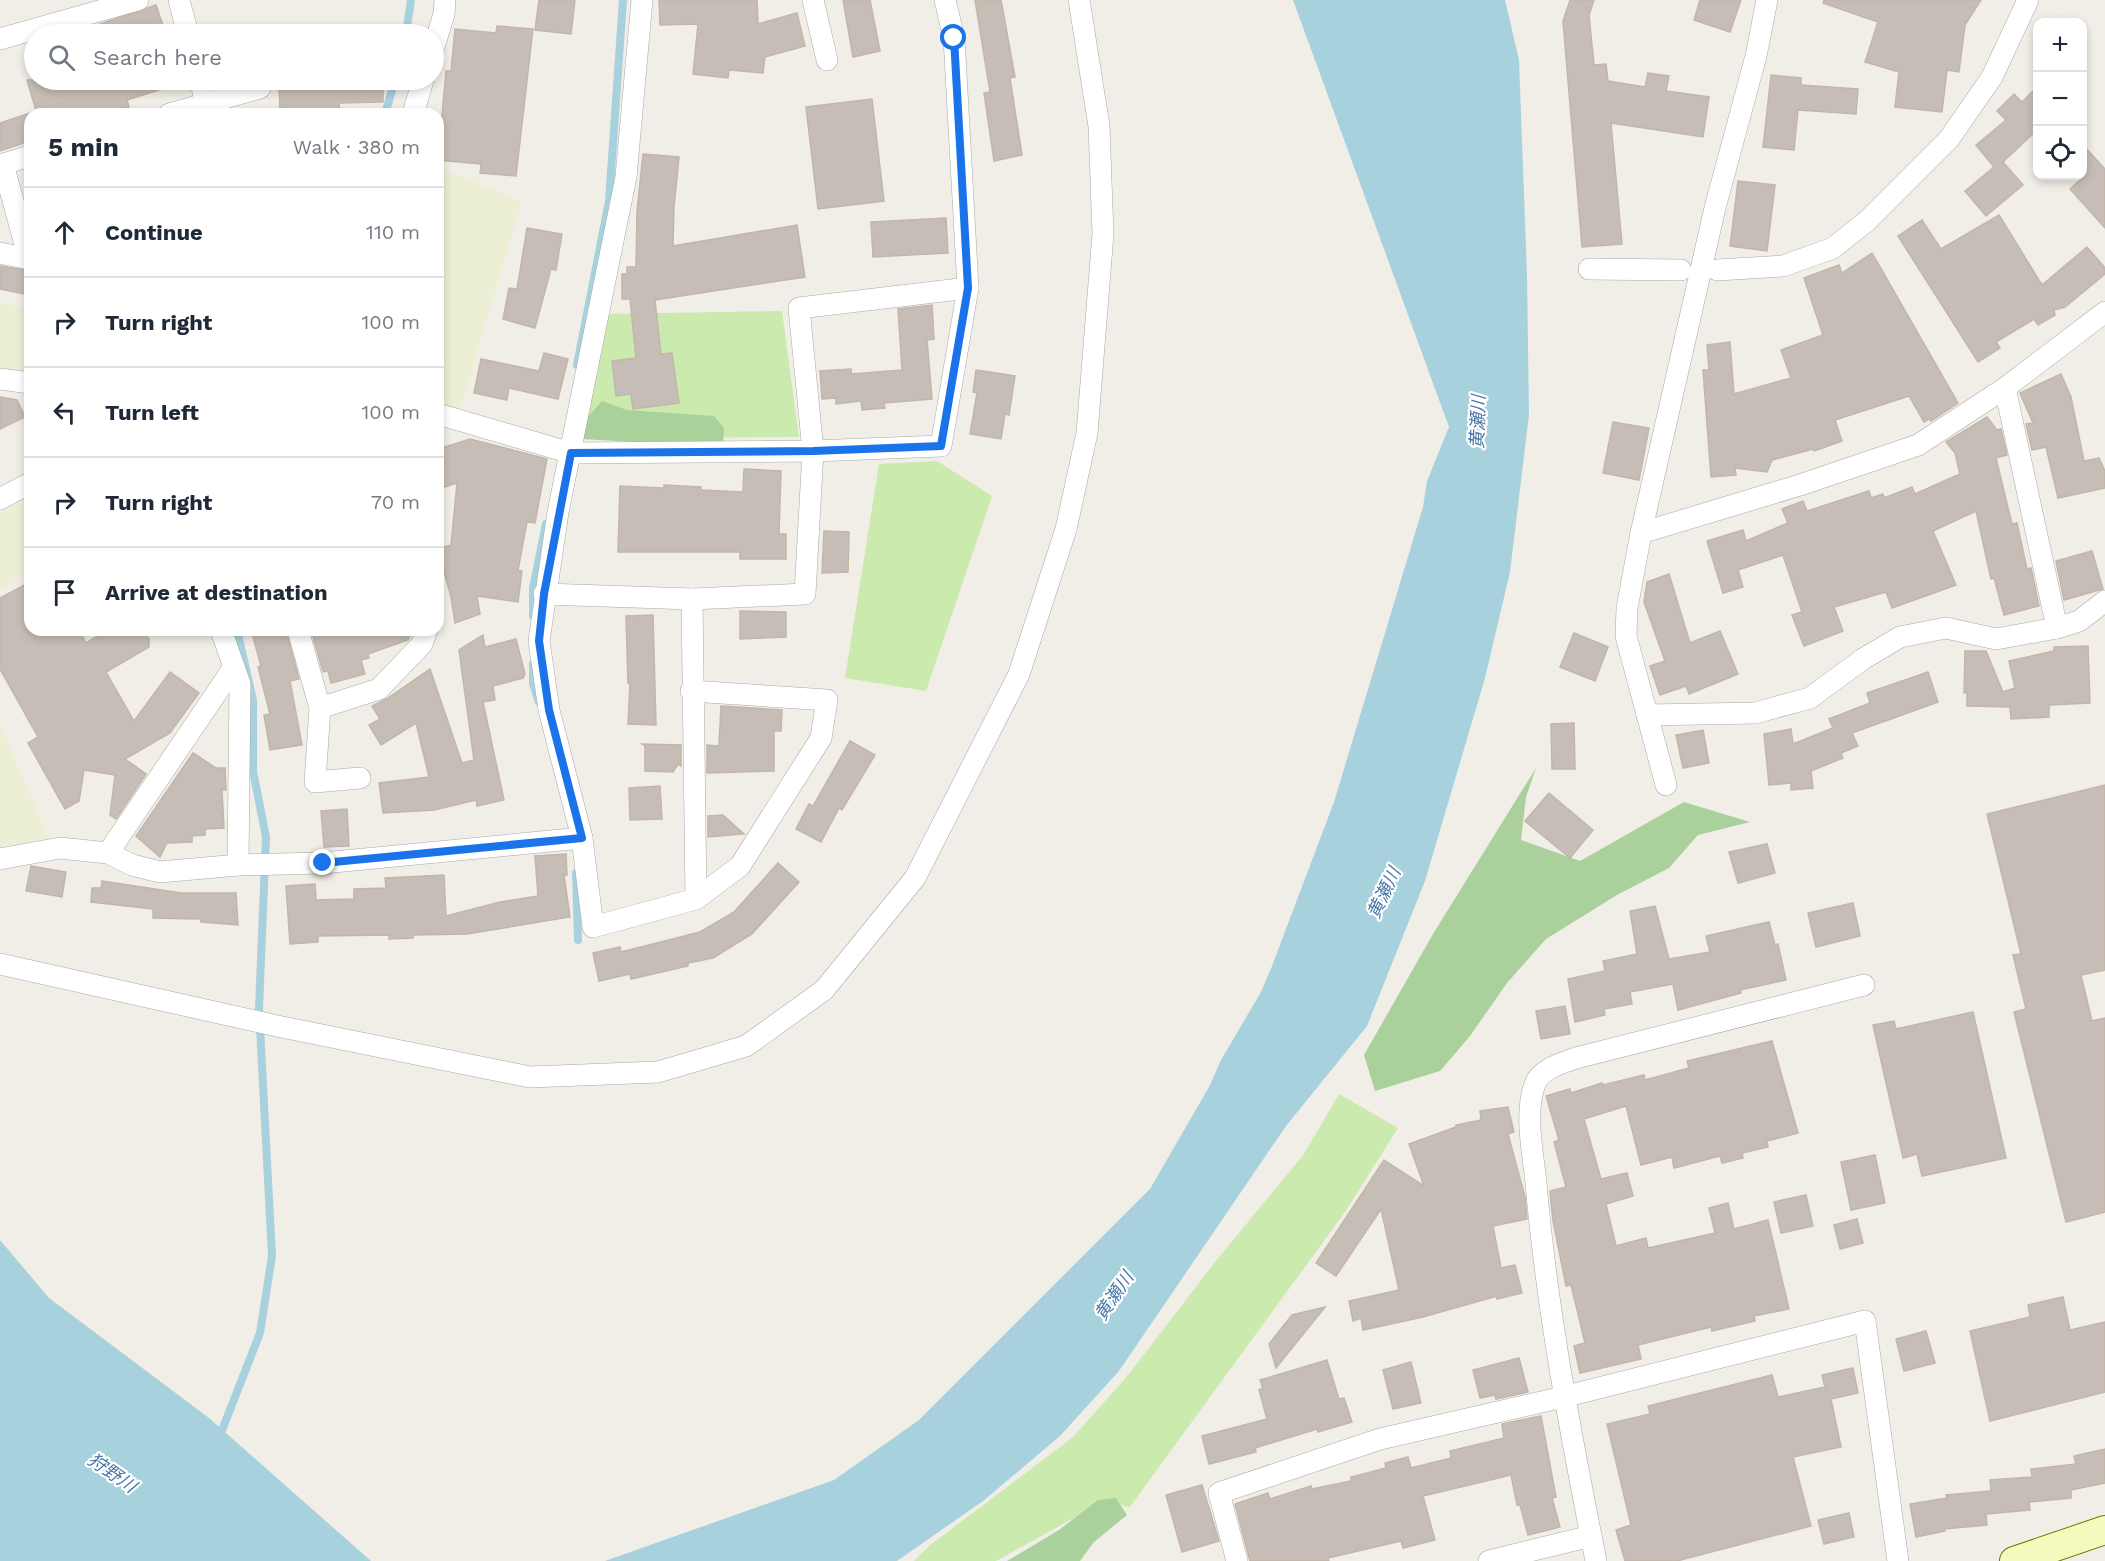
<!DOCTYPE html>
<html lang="en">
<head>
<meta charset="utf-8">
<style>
  :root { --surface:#fff; --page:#f6f6f7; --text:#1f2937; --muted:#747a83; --line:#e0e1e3 }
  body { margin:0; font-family:"Work Sans","Noto Sans JP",sans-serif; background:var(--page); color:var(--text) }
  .controls { position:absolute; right:18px; top:18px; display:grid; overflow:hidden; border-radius:12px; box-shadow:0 3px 9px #0003 }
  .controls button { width:54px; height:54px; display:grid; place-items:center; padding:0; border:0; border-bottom:2px solid var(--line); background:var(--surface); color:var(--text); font:30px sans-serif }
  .stop { position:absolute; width:18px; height:18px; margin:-14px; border:4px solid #1a73e8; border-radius:50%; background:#fff }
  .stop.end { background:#1a73e8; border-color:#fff; box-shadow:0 2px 6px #0008 }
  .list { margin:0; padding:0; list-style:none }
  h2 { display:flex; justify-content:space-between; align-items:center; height:78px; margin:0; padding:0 24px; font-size:26px }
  h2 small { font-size:20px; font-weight:400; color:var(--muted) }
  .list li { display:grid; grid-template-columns:39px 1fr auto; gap:18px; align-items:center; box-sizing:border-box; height:90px; padding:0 24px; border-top:2px solid var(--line) }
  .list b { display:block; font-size:22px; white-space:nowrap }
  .list em { font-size:20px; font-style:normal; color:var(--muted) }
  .icon { flex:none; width:33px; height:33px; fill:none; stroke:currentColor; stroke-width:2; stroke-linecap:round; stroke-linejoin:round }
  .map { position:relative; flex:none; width:2105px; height:1561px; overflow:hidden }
  .search { position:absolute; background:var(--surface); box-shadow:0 3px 9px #0003; left:24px; top:24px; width:420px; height:66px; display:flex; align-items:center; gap:15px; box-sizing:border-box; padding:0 21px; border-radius:33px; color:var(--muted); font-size:22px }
  .panel { position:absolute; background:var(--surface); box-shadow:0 3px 9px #0003; left:24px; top:108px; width:420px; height:528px; border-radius:18px }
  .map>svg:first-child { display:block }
  .farmland { fill:#ecefd3 }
  .grass { fill:#caeaae }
  .forest { fill:#aad09c }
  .water { fill:#a8d1de }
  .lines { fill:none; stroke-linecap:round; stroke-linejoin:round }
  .stream { stroke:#a8d1de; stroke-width:8 }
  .building { fill:#c6beb6; stroke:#c3b5a9; stroke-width:1.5 }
  .street-casing { stroke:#a8a8a8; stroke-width:22 }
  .secondary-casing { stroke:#6b7a05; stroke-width:30 }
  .street { stroke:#fff; stroke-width:21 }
  .secondary { stroke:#f5fabc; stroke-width:28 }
  .route { stroke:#1a73e8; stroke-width:8 }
  .labels { text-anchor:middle; stroke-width:4.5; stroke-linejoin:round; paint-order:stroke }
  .water-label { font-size:18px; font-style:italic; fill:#4977a9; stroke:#fff }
</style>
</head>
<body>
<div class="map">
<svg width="2105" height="1561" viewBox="0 0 2105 1561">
  <rect width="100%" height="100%" fill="#f1eee7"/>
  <g class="farmland">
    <polygon points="438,167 522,201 460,410 438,403"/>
    <polygon points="0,303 30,309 30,372 0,368"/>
    <polygon points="30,498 30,572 0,590 0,513"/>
    <polygon points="0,724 49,838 50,838 0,848"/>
  </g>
  <g class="grass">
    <polygon points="782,311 799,437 582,439 606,314"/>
    <polygon points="937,461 992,496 926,691 845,678 879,464"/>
    <polygon points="1339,1094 1398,1128 1345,1212 1129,1508 1108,1499 996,1561 914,1561 929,1546 1073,1437 1129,1374 1215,1262 1304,1154"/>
  </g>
  <g class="forest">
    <polygon points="602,401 627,410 714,416 724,428 723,447 582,439 587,418"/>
    <polygon points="1536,768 1526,797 1521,840 1580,861 1684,802 1750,822 1698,835 1669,868 1617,895 1546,939 1507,983 1470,1036 1440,1071 1375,1091 1364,1055 1433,934"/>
    <polygon points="1116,1498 1127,1515 1094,1542 1080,1561 1007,1561 1059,1530 1098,1500"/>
  </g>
  <g class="water">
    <polygon points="1293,0 1505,0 1519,60 1527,276 1529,415 1510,572 1485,678 1425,881 1367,1026 1286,1126 1119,1371 1060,1436 983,1501 897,1561 605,1561 834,1480 919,1420 1150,1189 1209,1087 1221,1060 1261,992 1272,966 1334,802 1423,507 1427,481 1449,427"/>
    <polygon points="0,1240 49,1298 209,1418 371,1561 0,1561"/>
  </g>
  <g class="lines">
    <g class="stream">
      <polyline points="406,34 411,0"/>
      <polyline points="385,114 395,80"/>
      <polyline points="577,365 609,201 623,0"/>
      <polyline points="533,616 533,588 546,524"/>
      <polyline points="533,664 533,684 539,702"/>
      <polyline points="576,873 578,940"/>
      <polyline points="219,1438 260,1333 272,1256 259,1008 266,837 253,771 253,700 237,630"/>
    </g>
  </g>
  <g class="building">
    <polygon points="539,0 575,0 571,34 535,30"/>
    <polygon points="659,0 757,0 758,24 797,13 805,46 765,57 763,73 729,70 728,78 693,74 698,24 660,25"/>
    <polygon points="843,0 870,0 880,51 853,57"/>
    <polygon points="975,0 1001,0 1015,77 1010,78 1022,155 994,161 984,93 990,92"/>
    <polygon points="1570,0 1594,0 1589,15 1594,65 1606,64 1608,81 1645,87 1648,73 1669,76 1666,91 1709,97 1703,137 1611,123 1622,244 1582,247 1563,21"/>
    <polygon points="1700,0 1741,0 1730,32 1694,20"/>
    <polygon points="1824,0 1981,0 1965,25 1959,72 1947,70 1942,112 1895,107 1899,72 1865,62 1878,22 1823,3"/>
    <polygon points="156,5 166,34 81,34 80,31"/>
    <polygon points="497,26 533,29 516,176 480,173 481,164 438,160 438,126 441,126 446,71 451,71 455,29 496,33"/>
    <polygon points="1771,75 1801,78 1801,85 1858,89 1856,114 1798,110 1794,150 1763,147"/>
    <polygon points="27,80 178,80 178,84 127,100 129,107 104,114 37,114"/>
    <polygon points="279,80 383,80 383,102 339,103 340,114 280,114"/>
    <polygon points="2037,87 2037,130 2003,162 2023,185 1986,216 1965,191 1994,167 1976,145 2006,120 1997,111 2014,94 2022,102"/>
    <polygon points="872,99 884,201 818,209 806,107"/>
    <polygon points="30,113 30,141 0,151 0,123"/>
    <polygon points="2082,144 2105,169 2105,228 2070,189 2082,178"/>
    <polygon points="643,154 679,157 674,207 673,246 797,225 805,277 655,300 661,354 672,353 679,403 633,409 631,394 616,396 612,361 636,358 630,299 622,299 622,274 627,274 627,267 636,267 637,211"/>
    <polygon points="1738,181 1775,185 1767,251 1730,246"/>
    <polygon points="1999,215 2042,285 2087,247 2105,268 2105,274 2065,307 2054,310 2055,315 2038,325 2034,319 1996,342 2000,348 1978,362 1898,236 1922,220 1941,249"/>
    <polygon points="946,218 948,253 873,257 871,222"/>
    <polygon points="527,228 562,234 556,270 551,269 535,328 503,319 509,288 517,289"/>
    <polygon points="1872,253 1958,403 1931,421 1929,419 1924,422 1909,396 1835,420 1842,441 1814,451 1813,449 1772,460 1767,472 1735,468 1736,475 1711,477 1703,370 1709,370 1707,345 1730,342 1734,394 1791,378 1781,350 1823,335 1804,278 1839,265 1842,273"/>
    <polygon points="0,266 30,271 30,295 0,289"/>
    <polygon points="932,305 934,339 927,340 932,399 884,403 885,408 862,410 861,401 836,404 836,398 822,399 820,371 851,369 851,374 902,370 898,309"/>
    <polygon points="544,353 568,359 558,399 509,388 507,400 474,393 481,359 539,371"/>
    <polygon points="976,370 1015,376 1009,415 1005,414 1001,439 970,434 977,393 973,392"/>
    <polygon points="2061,374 2071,397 2084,461 2099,458 2105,471 2105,488 2058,498 2046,447 2032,450 2026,424 2033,423 2020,393"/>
    <polygon points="0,397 17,400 25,417 0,429"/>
    <polygon points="1987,417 1997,430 2001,429 2007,455 1996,458 2012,524 2017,523 2027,569 2031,568 2039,606 2004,615 1994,578 1991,579 1976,511 1933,531 1956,585 1892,608 1886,592 1834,607 1843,631 1804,646 1792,615 1802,612 1783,555 1738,570 1743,587 1723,593 1707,541 1743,530 1746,541 1788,523 1782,509 1803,501 1807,511 1869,491 1871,498 1883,494 1884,498 1912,487 1915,494 1960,474 1955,453 1946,442"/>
    <polygon points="1613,422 1649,428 1639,480 1603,473"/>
    <polygon points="470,439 547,459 535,523 527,522 518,570 522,571 518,602 477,596 480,614 455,623 451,597 438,549 451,545 457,483 438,489 438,449"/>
    <polygon points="744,469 781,471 779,534 786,534 786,559 740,559 740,552 618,552 620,486 664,488 664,485 701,487 701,490 743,492"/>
    <polygon points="824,531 849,532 848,572 822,573"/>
    <polygon points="2092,551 2103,589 2064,600 2056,561"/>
    <polygon points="1669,574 1690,643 1720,631 1738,674 1689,694 1686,686 1660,695 1650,666 1665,661 1644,602 1647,582"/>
    <polygon points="30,582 30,630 79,630 86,643 108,630 143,630 149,639 149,647 106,672 134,721 170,672 199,693 170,733 125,759 146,774 116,819 110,815 115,775 84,770 79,801 65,809 28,743 38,737 0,669 0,598"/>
    <polygon points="740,611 786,612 786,637 740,639"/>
    <polygon points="653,615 656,725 628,724 630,683 628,683 626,616"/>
    <polygon points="251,630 286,630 299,679 290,681 302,745 270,750 264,715 270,714 258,667 261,666"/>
    <polygon points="311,630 413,630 408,640 368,654 369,658 361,660 365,674 331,683 328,671 323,672"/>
    <polygon points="1574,633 1608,647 1595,681 1560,667"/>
    <polygon points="483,635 485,647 516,639 525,674 523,678 493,686 495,700 483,702 504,800 477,806 476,800 434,810 383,813 379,783 429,777 416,723 381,745 369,725 380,719 372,706 388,698 430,669 462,763 474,760 459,650"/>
    <polygon points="2088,646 2090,703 2049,705 2049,717 2011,719 2010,707 1967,706 1967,692 1964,693 1965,651 1986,651 2003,692 2015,688 2009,661 2054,651 2054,647"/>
    <polygon points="1928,672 1938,702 1852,733 1858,746 1841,753 1843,758 1811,771 1813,788 1791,790 1791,783 1769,785 1764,734 1791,729 1793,744 1833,728 1829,719 1870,703 1867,693"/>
    <polygon points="721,706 782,710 781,731 774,731 774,771 707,773 707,745 719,746"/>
    <polygon points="1574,723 1575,769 1552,769 1551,724"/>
    <polygon points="1703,730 1709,763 1683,768 1676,735"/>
    <polygon points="850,741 875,755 842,810 839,808 821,842 796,829 809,804 813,806"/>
    <polygon points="642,744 681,745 681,766 678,764 673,772 645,771 645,746"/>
    <polygon points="193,753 216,768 225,768 226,790 222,790 224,828 205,829 205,835 192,836 192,842 167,843 160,857 136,836"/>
    <polygon points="2105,785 2105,970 2081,975 2092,1021 2105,1018 2105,1212 2066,1222 2014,1012 2026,1009 2013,955 2021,954 1987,814"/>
    <polygon points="660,786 662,819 630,820 629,788"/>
    <polygon points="1549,793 1593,830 1570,858 1525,821"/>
    <polygon points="347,809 349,846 324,847 321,811"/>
    <polygon points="723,815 744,834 708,837 708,816"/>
    <polygon points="1767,844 1775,873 1738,883 1729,852"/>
    <polygon points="566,854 567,875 564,875 570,917 467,934 413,935 413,938 389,939 389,935 318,936 318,942 290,944 286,886 315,884 316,900 354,899 354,889 386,888 385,878 444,875 446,916 500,902 538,896 535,856"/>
    <polygon points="778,863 799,882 752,934 713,958 688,963 688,966 631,979 630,974 599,981 593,953 620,947 621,952 700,932 734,912"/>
    <polygon points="31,866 66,872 62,897 26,891"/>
    <polygon points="102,881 181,893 236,893 238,925 201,922 200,919 153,918 153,909 91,902 92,888 101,888"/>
    <polygon points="1853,903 1860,936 1816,947 1808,913"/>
    <polygon points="1655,906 1669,959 1710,952 1706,936 1769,922 1775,945 1778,944 1786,980 1740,990 1741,993 1678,1010 1673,984 1630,992 1632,1004 1604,1009 1605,1015 1575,1022 1568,979 1605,971 1603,961 1637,954 1630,911"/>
    <polygon points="1565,1006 1570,1034 1541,1039 1536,1011"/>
    <polygon points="1973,1012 2006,1158 1922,1176 1917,1154 1903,1158 1873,1025 1894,1021 1896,1029"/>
    <polygon points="1772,1041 1798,1133 1767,1141 1768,1147 1742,1153 1743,1158 1722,1163 1720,1156 1674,1168 1672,1157 1641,1165 1626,1106 1584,1119 1601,1179 1627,1173 1633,1196 1606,1204 1616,1246 1646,1238 1648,1248 1715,1233 1709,1208 1728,1203 1734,1229 1768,1220 1789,1309 1754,1316 1755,1321 1712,1331 1711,1327 1638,1345 1641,1359 1580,1373 1574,1346 1585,1343 1571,1285 1566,1286 1553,1221 1550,1191 1566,1187 1554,1142 1559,1140 1546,1096 1570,1089 1571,1093 1602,1083 1603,1085 1644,1075 1645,1080 1689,1068 1687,1061"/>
    <polygon points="1508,1107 1514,1132 1508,1134 1525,1197 1527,1219 1493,1226 1501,1268 1515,1265 1522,1293 1497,1299 1497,1296 1423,1317 1363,1330 1361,1318 1353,1321 1349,1301 1399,1290 1381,1209 1336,1276 1316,1263 1384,1160 1424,1186 1409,1144 1456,1127 1456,1125 1481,1120 1480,1111"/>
    <polygon points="1875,1155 1885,1203 1851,1210 1841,1162"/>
    <polygon points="1806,1195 1813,1226 1781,1233 1774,1202"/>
    <polygon points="1857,1219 1863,1243 1840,1249 1834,1225"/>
    <polygon points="2063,1297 2070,1330 2105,1322 2105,1392 1990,1421 1970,1331 2030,1317 2028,1305"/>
    <polygon points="1325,1307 1276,1368 1269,1344 1292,1315"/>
    <polygon points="1926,1331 1935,1363 1904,1371 1896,1339"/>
    <polygon points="1519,1358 1528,1392 1496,1399 1495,1395 1480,1398 1473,1370"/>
    <polygon points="1327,1360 1339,1399 1344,1398 1352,1422 1318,1432 1317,1429 1255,1448 1256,1452 1209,1464 1202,1436 1267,1419 1259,1390 1263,1388 1260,1380"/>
    <polygon points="1411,1362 1421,1403 1393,1409 1383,1370"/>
    <polygon points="1853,1368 1858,1393 1831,1399 1841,1447 1793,1457 1811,1526 1677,1561 1625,1561 1616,1530 1631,1525 1607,1424 1650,1414 1648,1406 1772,1375 1778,1397 1825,1387 1822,1375"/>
    <polygon points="1541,1416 1556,1497 1552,1498 1560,1527 1528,1535 1520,1505 1517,1505 1511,1475 1423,1496 1435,1540 1403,1548 1401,1541 1328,1558 1329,1561 1250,1561 1235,1504 1268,1493 1270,1499 1311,1486 1312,1489 1351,1481 1351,1477 1386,1468 1385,1463 1408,1457 1411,1468 1451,1458 1450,1451 1504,1438 1502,1424"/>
    <polygon points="2105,1449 2105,1483 2071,1490 2071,1498 2029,1502 2030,1510 1986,1514 1987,1525 1944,1529 1945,1531 1916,1537 1910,1504 1947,1498 1946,1495 1991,1491 1990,1480 2032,1477 2031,1469 2076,1464 2074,1456"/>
    <polygon points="1202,1485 1219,1541 1182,1552 1166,1495"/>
    <polygon points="1849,1513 1854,1537 1824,1544 1818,1520"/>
  </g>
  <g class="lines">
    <g class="street-casing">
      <g id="street">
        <polyline points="179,0 188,34"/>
        <polyline points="642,0 626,177 558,512 539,641 549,710 582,838 593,927 696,899 692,599"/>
        <polyline points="813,0 827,60"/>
        <polyline points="0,39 138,0"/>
        <polyline points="434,47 444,14 445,0"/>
        <polyline points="200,80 209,114"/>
        <polyline points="169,114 260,88 258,80"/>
        <polyline points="413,114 423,80"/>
        <polyline points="0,253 30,259"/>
        <polyline points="29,259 3,164 30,156"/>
        <polyline points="1589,269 1681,270"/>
        <polyline points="1717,270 1783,266 1833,248 1867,221 1949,139 1992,77 2028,0"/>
        <polyline points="0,379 30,383"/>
        <polyline points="438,414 571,453 813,451 941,446 968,288 954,38 945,0"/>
        <polyline points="0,499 30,483"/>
        <polyline points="1641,533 1800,485 1918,445 2005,388 2105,312"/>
        <polyline points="544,594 692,599 805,594 813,451 799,308 968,288"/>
        <polyline points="2057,628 2079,621 2105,601"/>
        <polyline points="298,630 320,708 315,782 360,778"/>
        <polyline points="691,691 827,700 821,738 740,866 696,899"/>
        <polyline points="320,708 379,689 422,644 427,630"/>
        <polyline points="1647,715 1755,713 1810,698 1863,659 1900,637 1946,628 1996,639 2057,628 2005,388"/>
        <polyline points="1666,785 1626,636 1627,608 1641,533 1715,208 1756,56 1767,0"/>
        <polyline points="108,853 234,667"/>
        <polyline points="0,859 60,848 108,853 132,865 160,872 238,865 240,684 221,630"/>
        <polyline points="238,865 323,863 582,838"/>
        <polyline points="0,964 277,1026 530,1077 658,1072 746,1046 824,990 915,878 1019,674 1066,529 1087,433 1103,234 1099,126 1079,0"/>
        <polyline points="1237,1561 1219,1493 1380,1439 1563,1397 1865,1321 1898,1561"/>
        <polyline points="1489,1561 1591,1536"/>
        <path d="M1596 1561C1571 1436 1547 1311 1536 1183 1533 1152 1524 1114 1535 1084 1540 1069 1563 1063 1576 1058L1864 985"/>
      </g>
    </g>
    <g class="secondary-casing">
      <polyline id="secondary" points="2014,1561 2105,1530"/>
    </g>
    <use href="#street" class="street"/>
    <use href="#secondary" class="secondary"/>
  </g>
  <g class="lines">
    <polyline class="route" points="323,863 582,838 549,710 539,641 544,594 571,453 813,451 941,446 968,288 954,38"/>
  </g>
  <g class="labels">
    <g class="water-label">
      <text transform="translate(1478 422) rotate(-88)" y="6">黄瀬川</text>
      <text transform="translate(1384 893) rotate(-65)" y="6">黄瀬川</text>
      <text transform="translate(1114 1296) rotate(-56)" y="6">黄瀬川</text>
      <text transform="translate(112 1473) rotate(35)" y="6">狩野川</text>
    </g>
  </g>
</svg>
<div class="controls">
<button>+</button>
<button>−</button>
<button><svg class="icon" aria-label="locate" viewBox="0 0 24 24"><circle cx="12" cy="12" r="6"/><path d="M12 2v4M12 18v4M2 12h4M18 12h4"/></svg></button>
</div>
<div class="stop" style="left:954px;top:38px"></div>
<div class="stop end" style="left:323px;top:863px"></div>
<div class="search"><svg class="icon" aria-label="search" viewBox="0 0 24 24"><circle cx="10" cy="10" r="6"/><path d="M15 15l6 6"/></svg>Search here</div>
<section class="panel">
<h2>5 min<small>Walk · 380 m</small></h2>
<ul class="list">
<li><svg class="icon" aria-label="ahead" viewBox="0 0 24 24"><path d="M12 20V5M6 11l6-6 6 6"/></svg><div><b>Continue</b></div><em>110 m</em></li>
<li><svg class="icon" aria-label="right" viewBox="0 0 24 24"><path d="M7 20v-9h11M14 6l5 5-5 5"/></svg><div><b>Turn right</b></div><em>100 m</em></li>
<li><svg class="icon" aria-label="left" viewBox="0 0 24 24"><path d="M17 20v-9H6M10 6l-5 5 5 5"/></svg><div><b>Turn left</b></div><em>100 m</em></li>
<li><svg class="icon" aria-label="right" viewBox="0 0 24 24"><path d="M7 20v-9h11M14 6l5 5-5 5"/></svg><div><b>Turn right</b></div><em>70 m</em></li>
<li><svg class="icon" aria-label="arrive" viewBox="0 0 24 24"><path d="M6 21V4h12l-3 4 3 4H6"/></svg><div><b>Arrive at destination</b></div></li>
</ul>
</section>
</div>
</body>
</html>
